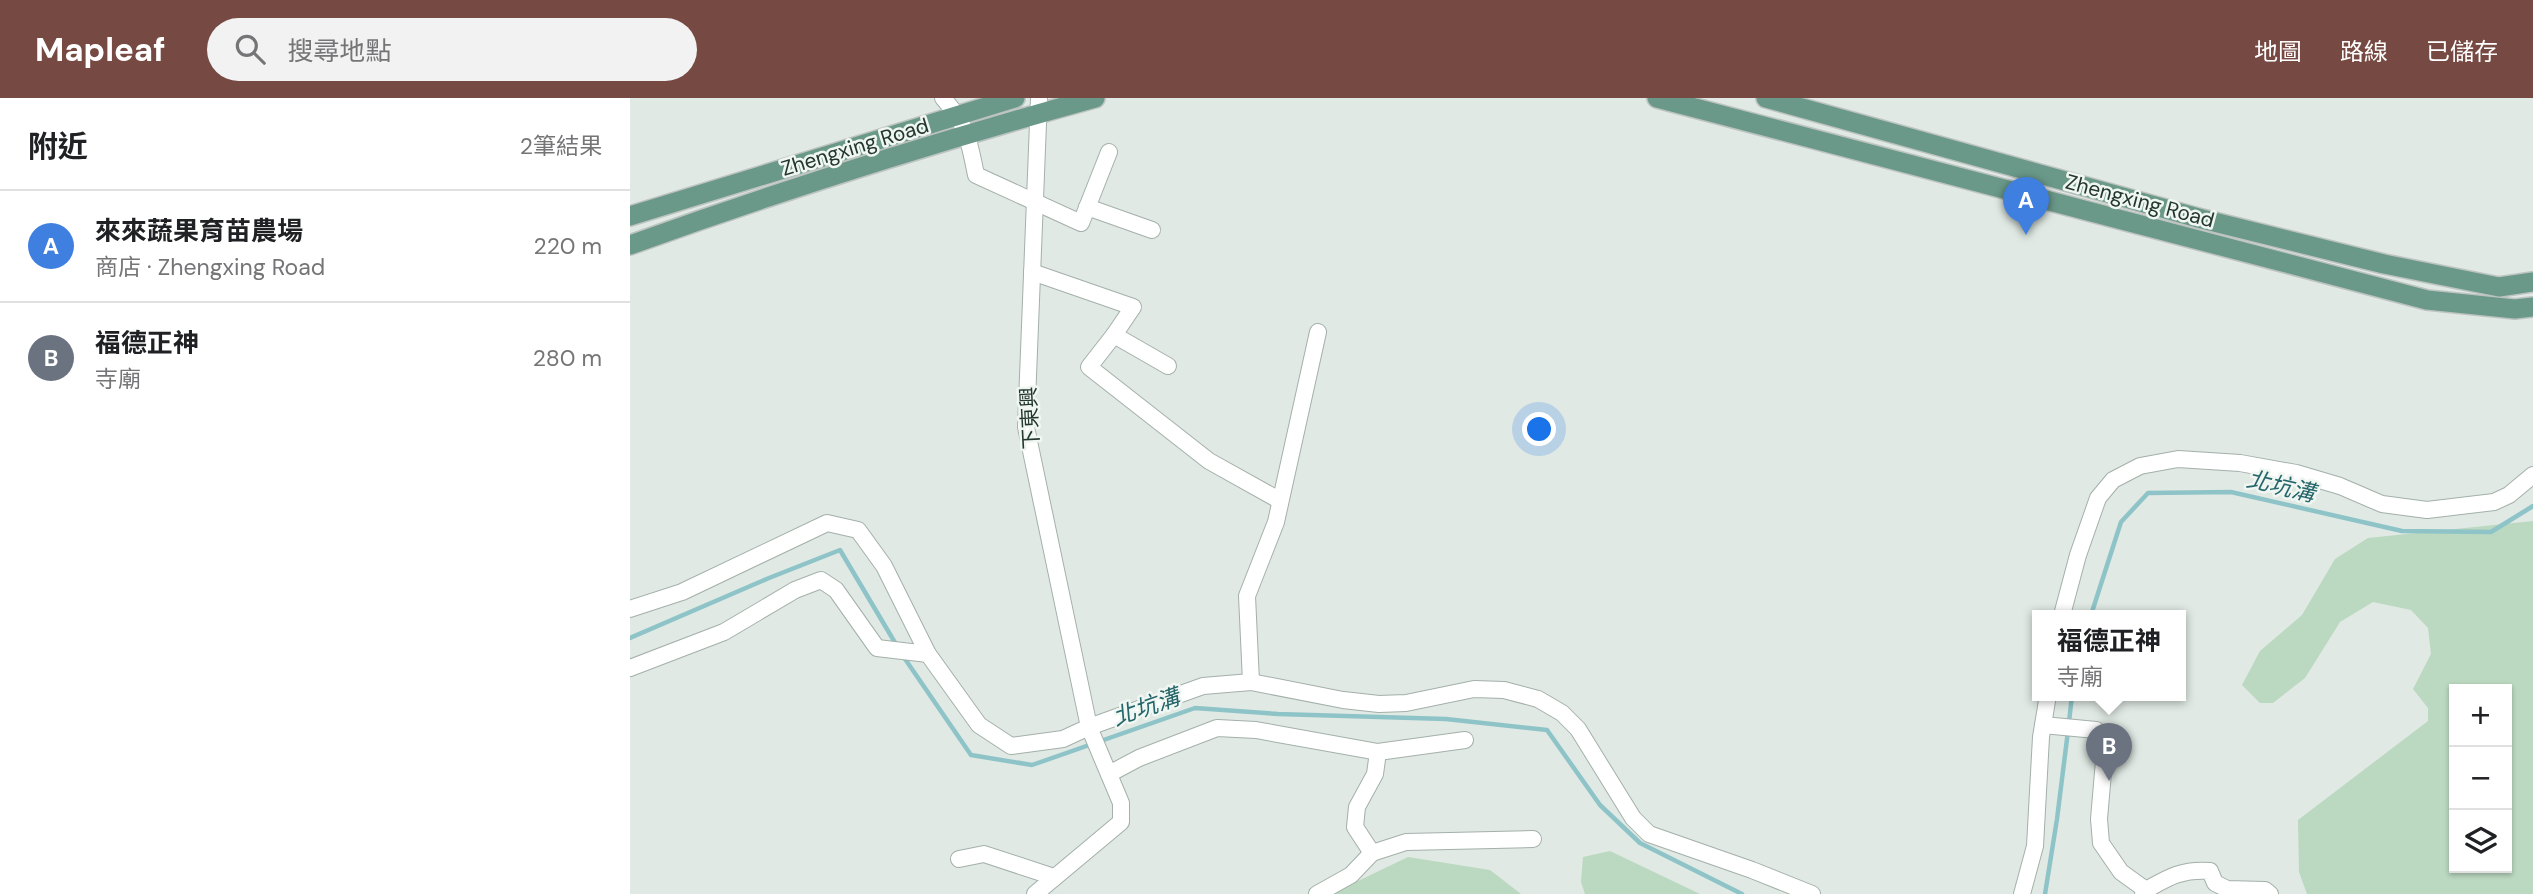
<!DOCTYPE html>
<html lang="zh-TW">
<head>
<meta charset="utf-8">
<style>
  :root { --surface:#fff; --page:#f2f2f2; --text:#202124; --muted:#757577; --line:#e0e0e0; --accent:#764942 }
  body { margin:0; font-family:"DM Sans","Noto Sans TC",sans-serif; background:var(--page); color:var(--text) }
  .controls { position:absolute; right:21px; bottom:21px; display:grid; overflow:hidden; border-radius:0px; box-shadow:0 2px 5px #0004 }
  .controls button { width:63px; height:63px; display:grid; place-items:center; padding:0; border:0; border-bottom:2px solid var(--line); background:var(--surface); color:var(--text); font:35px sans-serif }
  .you { position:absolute; left:910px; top:332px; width:24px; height:24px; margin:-18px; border:5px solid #fff; border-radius:50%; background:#1a73e8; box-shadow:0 0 0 10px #1a73e833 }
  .badge { display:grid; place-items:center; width:46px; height:46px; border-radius:50%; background:var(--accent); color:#fff; font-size:23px; font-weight:700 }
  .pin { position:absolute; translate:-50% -58px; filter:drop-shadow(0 2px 4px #0008) }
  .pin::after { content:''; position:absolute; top:37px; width:24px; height:21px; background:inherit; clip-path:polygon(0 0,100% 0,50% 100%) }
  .popup { position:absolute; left:1402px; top:512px; width:154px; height:91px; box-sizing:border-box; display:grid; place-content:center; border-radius:0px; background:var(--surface); filter:drop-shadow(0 2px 5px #0005); font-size:23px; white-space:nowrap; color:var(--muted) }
  .popup b { font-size:26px; color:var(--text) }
  .popup::after { content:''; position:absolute; left:50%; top:100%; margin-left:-14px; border:14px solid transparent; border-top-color:var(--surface) }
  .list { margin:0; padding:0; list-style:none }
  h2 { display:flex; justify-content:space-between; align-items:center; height:91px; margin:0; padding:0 28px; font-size:30px }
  h2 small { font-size:23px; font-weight:400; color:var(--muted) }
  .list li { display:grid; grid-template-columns:46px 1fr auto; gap:21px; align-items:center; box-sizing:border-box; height:112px; padding:0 28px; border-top:2px solid var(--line) }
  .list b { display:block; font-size:26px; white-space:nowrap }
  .list p { margin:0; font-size:23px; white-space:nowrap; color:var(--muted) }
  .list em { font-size:23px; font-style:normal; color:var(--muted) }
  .icon { flex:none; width:38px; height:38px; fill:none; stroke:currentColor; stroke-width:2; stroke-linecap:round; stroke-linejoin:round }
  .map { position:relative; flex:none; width:1903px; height:796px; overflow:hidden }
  header { display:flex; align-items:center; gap:42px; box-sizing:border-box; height:98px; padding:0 35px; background:var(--accent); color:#fff }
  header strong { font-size:33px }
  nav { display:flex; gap:38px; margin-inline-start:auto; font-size:24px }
  .search { width:490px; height:63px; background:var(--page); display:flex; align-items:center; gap:18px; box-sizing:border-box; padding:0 24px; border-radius:38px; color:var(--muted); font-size:26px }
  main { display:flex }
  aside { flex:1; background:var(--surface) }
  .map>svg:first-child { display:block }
  .green { fill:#bbd8c0; fill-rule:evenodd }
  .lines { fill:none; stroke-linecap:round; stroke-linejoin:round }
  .stream { stroke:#8ec4c8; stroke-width:4.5 }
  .minor-casing { stroke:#a4b0aa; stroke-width:18 }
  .major-casing { stroke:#bdc3c1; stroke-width:22 }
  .minor { stroke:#fff; stroke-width:16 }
  .major { stroke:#6a9989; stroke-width:19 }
  .labels { text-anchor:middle; stroke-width:5; stroke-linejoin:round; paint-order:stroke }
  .street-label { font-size:21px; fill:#233730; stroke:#f0f6f2 }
  .water-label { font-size:23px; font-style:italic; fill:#25666b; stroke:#f0f6f2 }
</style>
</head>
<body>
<header>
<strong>Mapleaf</strong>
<div class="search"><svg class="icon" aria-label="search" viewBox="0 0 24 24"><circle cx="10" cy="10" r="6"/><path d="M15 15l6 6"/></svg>搜尋地點</div>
<nav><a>地圖</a><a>路線</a><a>已儲存</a></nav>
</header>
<main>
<aside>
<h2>附近<small>2筆結果</small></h2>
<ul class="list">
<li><span class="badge" style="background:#3f7fe0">A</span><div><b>來來蔬果育苗農場</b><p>商店 · Zhengxing Road</p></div><em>220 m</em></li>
<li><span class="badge" style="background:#6b7280">B</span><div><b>福德正神</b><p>寺廟</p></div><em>280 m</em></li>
</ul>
</aside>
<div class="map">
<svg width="1903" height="796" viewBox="0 0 1903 796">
  <rect width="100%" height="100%" fill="#e0e9e4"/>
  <g class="green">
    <path d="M1903 423V796H1677L1669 774 1668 722 1798 623V610L1783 591 1801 556 1798 530 1781 512 1743 504 1710 524 1675 580 1643 605H1630L1612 587 1630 553 1672 517 1705 461 1738 440ZM1824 591H1877V770H1824Z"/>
    <polygon points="980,753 1070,796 955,796 951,784 953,759"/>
    <polygon points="778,759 860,772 891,796 701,796"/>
  </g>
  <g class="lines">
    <g class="stream">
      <polyline points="1461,517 1491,424 1518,395 1601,394 1772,433 1861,434 1903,408"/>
      <polyline points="0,540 139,480 210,452 267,548"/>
      <polyline points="273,558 341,657 402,667 565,610 648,616 816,621 917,632 970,707 1010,745 1112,796"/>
      <polyline points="1439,624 1442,597"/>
      <polyline points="1415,796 1427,721 1438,633"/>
    </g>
    <g class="minor-casing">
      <g id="minor">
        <path d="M313 0C337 27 339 42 346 77L451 125 479 54"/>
        <polyline points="457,109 522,132"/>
        <polyline points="402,174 503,209 484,237 538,268"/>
        <polyline points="484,237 459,269 579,363 649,402"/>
        <polyline points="0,511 52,494 197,425 228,432 254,468 298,556 349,627 381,648 433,641 459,629 573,588 621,584 713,602 749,606 776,605 844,591 874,592 908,601 932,615 948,631 1003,720 1019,736 1122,772 1182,796"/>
        <polyline points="1432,517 1448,457 1468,400 1483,382 1510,368 1548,361 1610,365 1666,375 1710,388 1752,406 1797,412 1864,404 1879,397 1903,377"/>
        <polyline points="0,570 94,534 165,492 191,482 206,492 247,550 298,556"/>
        <polyline points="621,584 617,498 646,424 688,234"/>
        <polyline points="1413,627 1466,632 1474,663 1469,721 1471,745 1491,774 1516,792"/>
        <polyline points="479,676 509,660 587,630 626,632 748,654 835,642"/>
        <polyline points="742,755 725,729 727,709 745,676 748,654"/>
        <polyline points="329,761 354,756 424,779"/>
        <polyline points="405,796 491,724 491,705 459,629 396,329 409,0"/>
        <polyline points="687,796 721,777 742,755 776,744 903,741"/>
        <polyline points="1392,796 1405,748 1411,639 1418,597"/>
        <path d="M1513 796 1516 792C1539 779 1552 771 1580 773L1585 785 1597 791 1635 792 1640 796"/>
      </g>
    </g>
    <g class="major-casing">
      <g id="major">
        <polyline points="1027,0 1797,202 1885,211 1903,209"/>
        <polyline points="1136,0 1572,121 1754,166 1869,189 1903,184"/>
        <polyline points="0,118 385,0"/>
        <path d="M0 147C152 92 309 43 465 0"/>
      </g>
    </g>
    <use href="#minor" class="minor"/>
    <use href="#major" class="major"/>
  </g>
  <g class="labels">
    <g class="street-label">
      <text transform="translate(225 49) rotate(-17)" y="7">Zhengxing Road</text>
      <text transform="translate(1510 103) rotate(15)" y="7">Zhengxing Road</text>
      <text transform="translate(400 320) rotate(-93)" y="7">下東興</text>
    </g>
    <g class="water-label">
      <text transform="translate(1651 388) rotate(13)" y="8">北坑溝</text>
      <text transform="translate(516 609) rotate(-19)" y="8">北坑溝</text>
    </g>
  </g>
</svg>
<div class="controls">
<button>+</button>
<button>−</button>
<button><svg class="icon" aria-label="layers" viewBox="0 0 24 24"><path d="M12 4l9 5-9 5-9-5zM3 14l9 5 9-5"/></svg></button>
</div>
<div class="you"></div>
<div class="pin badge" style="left:1396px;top:137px;background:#3f7fe0">A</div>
<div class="pin badge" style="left:1479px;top:683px;background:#6b7280">B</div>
<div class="popup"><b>福德正神</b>寺廟</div>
</div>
</main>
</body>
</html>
